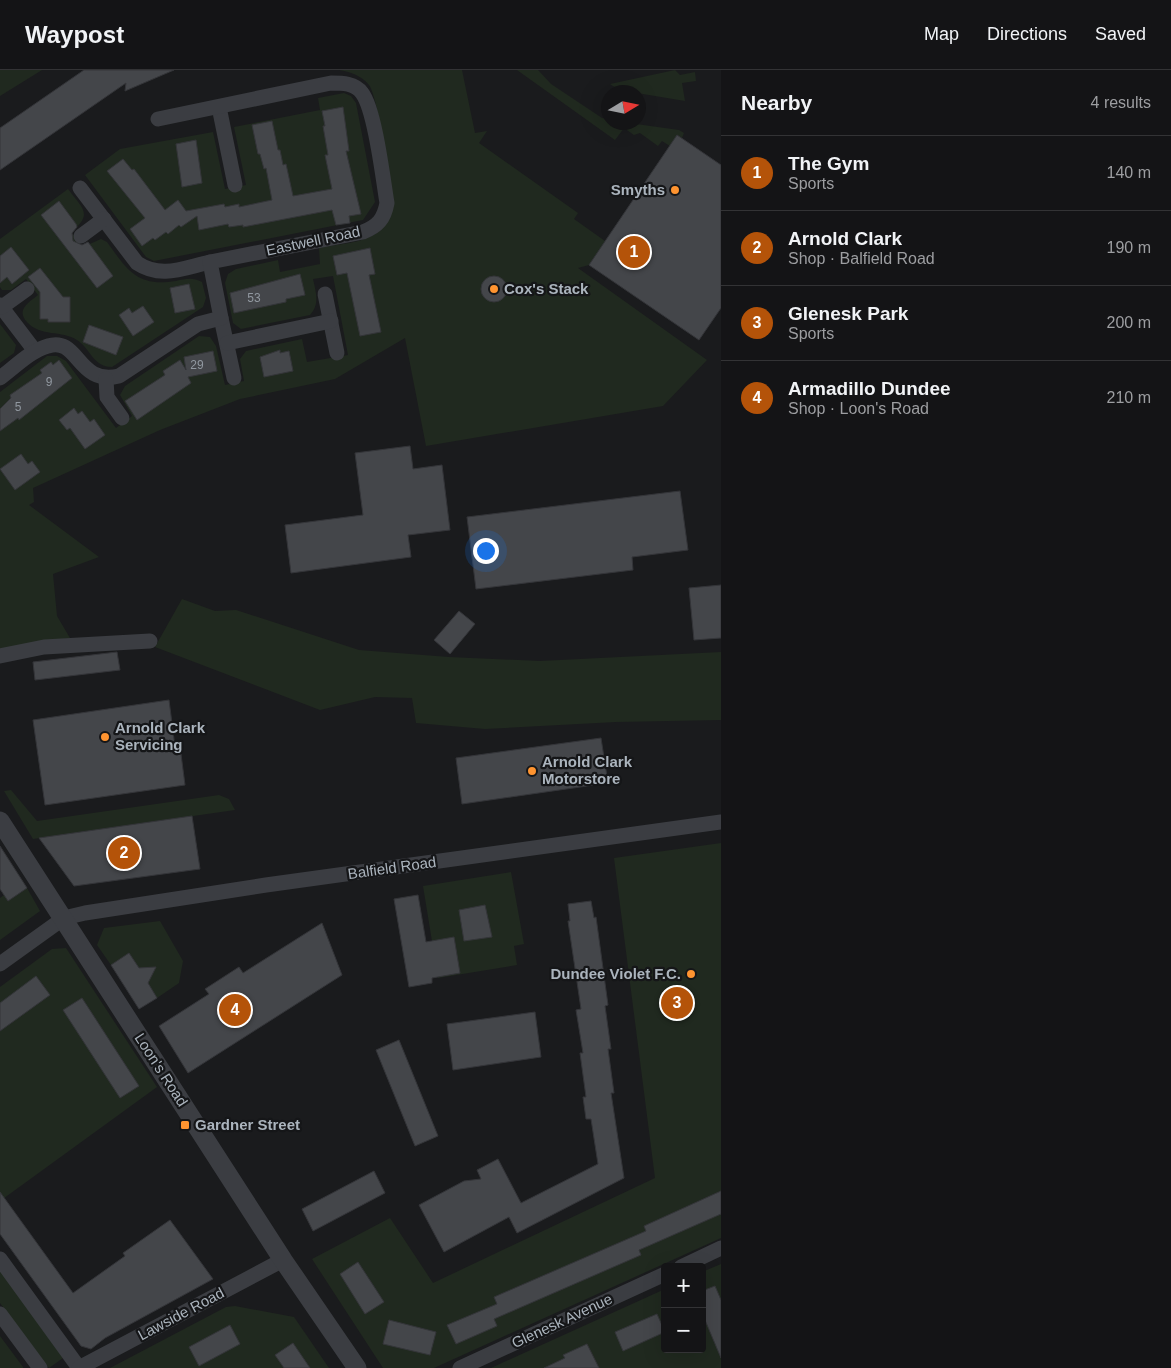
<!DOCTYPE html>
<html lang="en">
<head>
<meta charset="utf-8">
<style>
  :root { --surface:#141416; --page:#212123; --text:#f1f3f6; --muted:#9d9ea1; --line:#333335; --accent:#b45309 }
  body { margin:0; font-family:Arial,sans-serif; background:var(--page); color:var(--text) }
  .controls { position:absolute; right:15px; bottom:15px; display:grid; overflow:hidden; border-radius:5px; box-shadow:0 5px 20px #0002 }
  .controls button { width:45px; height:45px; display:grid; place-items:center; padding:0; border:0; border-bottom:1px solid var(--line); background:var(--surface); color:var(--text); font:25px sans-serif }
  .compass { position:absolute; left:601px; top:15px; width:45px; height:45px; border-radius:50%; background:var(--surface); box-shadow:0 5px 20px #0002; rotate:80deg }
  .you { position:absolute; left:485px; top:480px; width:18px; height:18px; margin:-12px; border:4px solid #fff; border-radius:50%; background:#1a73e8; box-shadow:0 0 0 8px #1a73e833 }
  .badge { display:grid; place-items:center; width:32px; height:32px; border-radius:50%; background:var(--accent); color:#fff; font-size:16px; font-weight:700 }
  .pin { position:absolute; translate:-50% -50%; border:2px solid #fff; box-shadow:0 1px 5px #0006 }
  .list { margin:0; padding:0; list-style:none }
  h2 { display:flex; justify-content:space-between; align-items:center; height:65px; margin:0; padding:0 20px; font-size:21px }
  h2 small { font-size:16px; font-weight:400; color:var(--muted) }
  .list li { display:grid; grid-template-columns:32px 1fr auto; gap:15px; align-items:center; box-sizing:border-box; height:75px; padding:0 20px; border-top:1px solid var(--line) }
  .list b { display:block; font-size:19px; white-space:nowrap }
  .list p { margin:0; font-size:16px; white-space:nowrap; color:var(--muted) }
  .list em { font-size:16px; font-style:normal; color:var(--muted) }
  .map { position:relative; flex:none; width:721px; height:1298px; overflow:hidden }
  header { display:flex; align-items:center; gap:30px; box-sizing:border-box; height:70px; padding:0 25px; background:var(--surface); border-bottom:1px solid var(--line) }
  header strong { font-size:24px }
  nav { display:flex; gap:28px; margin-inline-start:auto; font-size:18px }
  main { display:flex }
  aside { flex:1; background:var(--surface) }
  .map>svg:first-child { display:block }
  .green { fill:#20291f }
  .building { fill:#44464a; stroke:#343539 }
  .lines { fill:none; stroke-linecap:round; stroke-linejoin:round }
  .minor { stroke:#3b3d42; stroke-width:15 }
  .tertiary { stroke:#3b3d42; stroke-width:19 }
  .poi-dot { fill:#ff9430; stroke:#151618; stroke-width:2 }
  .labels { text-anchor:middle; stroke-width:4.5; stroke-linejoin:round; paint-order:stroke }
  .number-label { font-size:12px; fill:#9198a0 }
  .poi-label { font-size:15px; font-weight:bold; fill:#abb4bd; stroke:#151618; text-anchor:start }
  .street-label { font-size:15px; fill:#abb4bd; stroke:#151618 }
</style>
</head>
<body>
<header>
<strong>Waypost</strong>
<nav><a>Map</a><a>Directions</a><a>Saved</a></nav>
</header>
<main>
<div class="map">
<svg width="721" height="1298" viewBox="0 0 721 1298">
  <rect width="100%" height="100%" fill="#1a1b1d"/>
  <g class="green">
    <polygon points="0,0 42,0 0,26"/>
    <path d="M339 0H462L475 63 487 61 479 73 578 143 574 149 605 171 589 195 578 198 707 290 663 336 426 376 405 268 335 309 240 329 160 360 33 418 34 432 29 435 99 487 53 504 57 546 70 568 0 579V322L47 286H57L66 291 116 358 132 346 120 325 125 316 199 266 210 267 216 276 225 315 244 311 240 289 246 281 302 269 307 292 348 285 333 206 313 209C316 223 320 234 310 245L241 259 233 253 225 213 228 204 236 199 278 190 280 202 320 194 319 178C355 171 387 174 394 131 390 111 378 27 369 15 361 5 350 2 339 0Z"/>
    <polygon points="517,0 538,0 551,14 602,48 608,49 608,52 629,53 679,60 684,63 682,68 677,65 670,76 662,71 658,76 640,63 634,65 624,58 615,70"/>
    <polygon points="675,0 680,5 695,2 696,11 682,13 685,31 619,20 610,14"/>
    <polygon points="344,23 351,26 356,33 375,132 363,150 154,191 146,187 85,105 120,79 213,62 225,119 246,115 234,57 320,40 318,28"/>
    <path d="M68 119C82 138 94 144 71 162L83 177 101 169 107 172C128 201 137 217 176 211 186 209 192 207 202 212L206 228 203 237 112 297C93 297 91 279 77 270 62 260 40 267 27 252 16 240 28 233 38 225L26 209 11 220H2L0 217V169Z"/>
    <polygon points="0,254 16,275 14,283 0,293"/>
    <polygon points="182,529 215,541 236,540 359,580 449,587 540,591 721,582 721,650 616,652 485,659 416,653 412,628 375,627 320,640 155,577"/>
    <polygon points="11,720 37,751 219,725 229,729 235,740 33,769 4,721"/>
    <polygon points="721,773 721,1168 434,1298 383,1298 312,1189 390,1148 433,1213 655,1108 614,788"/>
    <polygon points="511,802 524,874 514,876 517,895 438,908 423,816"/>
    <polygon points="27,818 40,841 0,870 0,828 4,825 8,831"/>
    <polygon points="160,851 183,891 179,913 157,928 146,910 152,906 152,900 141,902 111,895 97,875 104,858"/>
    <polygon points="66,878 157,1017 0,1131 0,917 52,879"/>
    <polygon points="721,1194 721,1298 491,1298 665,1219 665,1279 702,1279 702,1202"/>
    <polygon points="0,1200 63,1288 49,1298 0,1233"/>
    <polygon points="235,1236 294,1247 329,1298 110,1298 226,1237"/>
    <polygon points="0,1266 23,1297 23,1298 0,1298"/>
  </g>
  <g class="building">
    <polygon points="84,0 174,0 125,21 126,13 0,100 0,58"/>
    <polygon points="343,37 349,81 346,81 361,144 349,146 350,153 336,155 332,140 243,157 243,155 229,157 228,154 199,160 197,146 181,157 179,155 168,164 166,162 155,170 153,168 142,176 130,159 145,148 107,101 123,89 132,100 134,99 165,140 178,130 186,141 224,134 225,137 239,134 239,137 272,130 266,98 264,99 260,84 258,84 252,55 272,51 278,80 280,80 283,95 286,94 293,126 332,119 325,85 328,85 323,56 325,56 322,41"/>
    <polygon points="677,65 721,95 721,238 699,270 589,195"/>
    <polygon points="196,70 202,113 182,117 176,74"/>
    <polygon points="59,131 76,154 77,157 72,163 73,171 82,175 88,172 113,206 97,218 41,145"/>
    <polygon points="11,177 29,200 12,214 7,207 0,213 0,186"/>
    <polygon points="370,178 375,204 369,205 381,262 360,266 347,203 337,205 333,186"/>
    <polygon points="40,198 63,227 70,227 70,252 48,252 48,249 40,249 40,222 28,207"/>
    <polygon points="300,204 305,225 286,229 286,232 234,243 230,223"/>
    <circle cx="494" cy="219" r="13"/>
    <polygon points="189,214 195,239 175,243 170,218"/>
    <polygon points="143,236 154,252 133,266 119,245 129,238 132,243"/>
    <polygon points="89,255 123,267 116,285 83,272"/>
    <polygon points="280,280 280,283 289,281 293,301 264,307 260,287"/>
    <polygon points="213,281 217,301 188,307 191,313 137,350 125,331 165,305 163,301 180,290 186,300 184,287"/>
    <polygon points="59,290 72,308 19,350 18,348 0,361 0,339 11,328 10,325 42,303 40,300 51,292 53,295"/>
    <polygon points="74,338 78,344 82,341 90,352 94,349 105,365 85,379 70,358 67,360 59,350"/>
    <polygon points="410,376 413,399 442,395 450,460 408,465 411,487 291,503 285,455 363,445 355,383"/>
    <polygon points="21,384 28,394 32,391 40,402 15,420 0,399"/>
    <polygon points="680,421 688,480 632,487 633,500 476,519 467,447"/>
    <polygon points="721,515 721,568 694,570 689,518"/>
    <polygon points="459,541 475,554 450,584 434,570"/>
    <polygon points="117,582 120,600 35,610 33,592"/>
    <polygon points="169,630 176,685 181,684 185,715 45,735 33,650"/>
    <polygon points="601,668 608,713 462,734 456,688"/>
    <polygon points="192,746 200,799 74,816 39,768"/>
    <polygon points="0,776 27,818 8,831 0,819"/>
    <polygon points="418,825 426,872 454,867 460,903 432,908 432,913 409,917 394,829"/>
    <polygon points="591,831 594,848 596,847 608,935 605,936 611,979 608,979 614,1023 611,1023 624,1108 517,1163 509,1147 444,1182 419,1135 464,1111 481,1109 477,1100 498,1089 521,1133 598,1094 591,1049 586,1049 583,1027 586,1027 580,983 583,983 576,940 581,939 568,851 570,851 568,834"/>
    <polygon points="485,835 492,867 464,871 459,840"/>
    <polygon points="322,853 342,905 188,1003 159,956 209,924 205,919 239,897 243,903"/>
    <polygon points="129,883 139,898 156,897 148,913 157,928 139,939 111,895"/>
    <polygon points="36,906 50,925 0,961 0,933"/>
    <polygon points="82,928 139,1016 120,1028 63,940"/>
    <polygon points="535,942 541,987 453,1000 447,954"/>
    <polygon points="399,970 438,1066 415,1076 376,980"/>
    <polygon points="374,1101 385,1123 313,1161 302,1139"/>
    <polygon points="721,1121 721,1144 639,1180 641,1185 494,1249 497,1256 456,1274 447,1255 497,1234 494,1227 646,1161 644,1156"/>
    <polygon points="0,1122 73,1223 125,1186 123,1183 170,1150 213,1209 105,1268 91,1279 81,1276 0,1164"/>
    <polygon points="358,1192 384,1232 365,1244 340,1204"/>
    <polygon points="715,1216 721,1230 721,1288 702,1243 702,1221"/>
    <polygon points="657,1244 665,1262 623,1281 615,1262"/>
    <polygon points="389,1250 436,1262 430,1285 383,1274"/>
    <polygon points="230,1255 240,1274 199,1296 189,1277"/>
    <polygon points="293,1273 310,1298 284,1298 275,1285"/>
    <polygon points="587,1274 599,1298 544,1298 565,1288 563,1285"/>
  </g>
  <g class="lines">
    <g class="minor">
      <polyline points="219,37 235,115"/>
      <path d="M80 118 137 193C161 209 183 198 210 192"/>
      <polyline points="81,166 104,149"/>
      <polyline points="325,224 337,283"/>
      <polyline points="0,235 35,281"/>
      <polyline points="2,237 27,219"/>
      <polyline points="221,248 234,308"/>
      <polyline points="227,273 331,251"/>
      <path d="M0 308C15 297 30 281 48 276 79 266 77 316 119 306L198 254 221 248 210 192 363 162C378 156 384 149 387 133 383 109 375 40 362 23 355 13 342 13 331 13L158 49"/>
      <polyline points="106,309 107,327 122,348"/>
      <polyline points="0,586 44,577 150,571"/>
      <polyline points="0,894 64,848 85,843 266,815 721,752"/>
      <polyline points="0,1189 79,1298"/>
      <polyline points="681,1197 721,1178"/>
      <polyline points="0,1244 40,1298"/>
      <polyline points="79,1298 283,1190"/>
      <polyline points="460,1298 665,1204"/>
    </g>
    <polyline class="tertiary" points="0,751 283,1190 357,1298"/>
  </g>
  <g class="poi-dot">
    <circle cx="675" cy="120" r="5"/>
    <circle cx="494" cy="219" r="5"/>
    <circle cx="105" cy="667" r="5"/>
    <circle cx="532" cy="701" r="5"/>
    <circle cx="691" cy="904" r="5"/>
    <rect x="180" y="1050" width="10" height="10" rx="2.5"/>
  </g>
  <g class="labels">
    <g class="number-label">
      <text x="254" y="232">53</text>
      <text x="197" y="299">29</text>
      <text x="49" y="316">9</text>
      <text x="18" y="341">5</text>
    </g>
    <g class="poi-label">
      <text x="665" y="125" text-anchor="end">Smyths</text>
      <text x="504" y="224">Cox's Stack</text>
      <text x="115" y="663">Arnold Clark<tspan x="115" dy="17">Servicing</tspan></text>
      <text x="542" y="697">Arnold Clark<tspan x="542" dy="17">Motorstore</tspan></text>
      <text x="681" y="909" text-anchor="end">Dundee Violet F.C.</text>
      <text x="195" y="1060">Gardner Street</text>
    </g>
    <g class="street-label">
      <text transform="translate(313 171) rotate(-12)" y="5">Eastwell Road</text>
      <text transform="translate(392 798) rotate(-8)" y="5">Balfield Road</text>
      <text transform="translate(161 1000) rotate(57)" y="5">Loon's Road</text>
      <text transform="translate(181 1244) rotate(-28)" y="5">Lawside Road</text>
      <text transform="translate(562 1251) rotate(-25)" y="5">Glenesk Avenue</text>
    </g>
  </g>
</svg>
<div class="controls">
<button>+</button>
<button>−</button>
</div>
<svg class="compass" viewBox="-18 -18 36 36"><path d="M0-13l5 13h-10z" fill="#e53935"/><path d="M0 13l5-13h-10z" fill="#9d9ea1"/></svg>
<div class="you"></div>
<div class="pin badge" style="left:634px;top:182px">1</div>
<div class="pin badge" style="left:124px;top:783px">2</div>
<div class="pin badge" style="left:677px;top:933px">3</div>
<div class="pin badge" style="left:235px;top:940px">4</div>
</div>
<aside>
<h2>Nearby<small>4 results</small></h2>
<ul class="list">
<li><span class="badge">1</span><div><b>The Gym</b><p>Sports</p></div><em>140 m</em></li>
<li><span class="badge">2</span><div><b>Arnold Clark</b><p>Shop · Balfield Road</p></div><em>190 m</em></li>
<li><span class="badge">3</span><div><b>Glenesk Park</b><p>Sports</p></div><em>200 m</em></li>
<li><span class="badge">4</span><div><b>Armadillo Dundee</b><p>Shop · Loon's Road</p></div><em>210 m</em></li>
</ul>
</aside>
</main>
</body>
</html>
